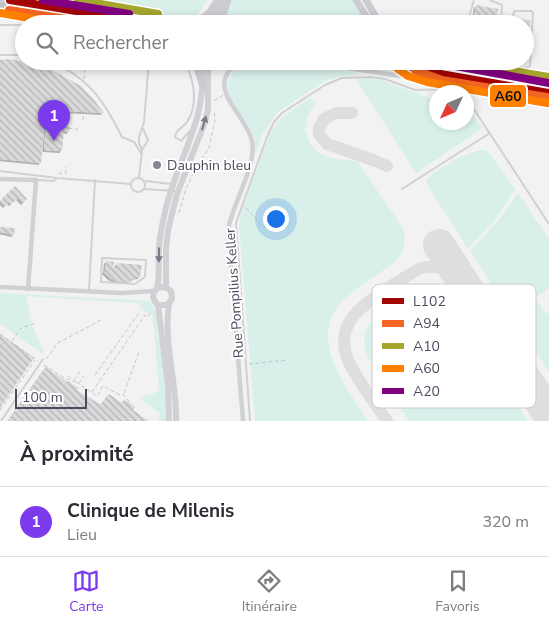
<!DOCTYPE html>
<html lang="fr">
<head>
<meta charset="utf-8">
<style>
  :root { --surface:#fff; --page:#f7f7f7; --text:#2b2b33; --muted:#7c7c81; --line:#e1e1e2; --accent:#7c3aed }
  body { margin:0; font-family:"Nunito Sans",sans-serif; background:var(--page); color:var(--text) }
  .compass { position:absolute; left:429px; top:85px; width:45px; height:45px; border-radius:50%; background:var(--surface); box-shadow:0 2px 8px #0003; rotate:226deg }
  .scale { position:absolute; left:15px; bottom:12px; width:72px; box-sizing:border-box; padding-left:5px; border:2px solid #4a4c5d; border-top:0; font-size:14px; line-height:18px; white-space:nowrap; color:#4a4c5d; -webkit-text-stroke:4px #fff; paint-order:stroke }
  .you { position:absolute; left:275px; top:218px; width:18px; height:18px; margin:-12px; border:4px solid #fff; border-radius:50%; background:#1a73e8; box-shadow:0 0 0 8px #1a73e833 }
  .badge { display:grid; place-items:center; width:32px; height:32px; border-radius:50%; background:var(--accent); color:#fff; font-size:16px; font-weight:700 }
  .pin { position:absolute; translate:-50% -41px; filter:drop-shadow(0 1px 2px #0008) }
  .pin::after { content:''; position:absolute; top:26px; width:18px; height:15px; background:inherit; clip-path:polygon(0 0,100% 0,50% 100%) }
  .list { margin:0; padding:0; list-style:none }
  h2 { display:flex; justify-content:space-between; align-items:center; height:65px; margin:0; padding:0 20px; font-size:21px }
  h2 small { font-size:16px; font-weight:400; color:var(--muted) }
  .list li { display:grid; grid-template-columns:32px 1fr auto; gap:15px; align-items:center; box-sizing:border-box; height:70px; padding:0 20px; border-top:1px solid var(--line) }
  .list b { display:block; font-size:19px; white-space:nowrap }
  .list p { margin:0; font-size:16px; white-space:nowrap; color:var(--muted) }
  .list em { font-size:16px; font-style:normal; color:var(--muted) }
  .icon { flex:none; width:28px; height:28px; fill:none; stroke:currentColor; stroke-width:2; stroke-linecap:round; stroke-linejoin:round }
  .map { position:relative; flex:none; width:549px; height:421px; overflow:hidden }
  .search { position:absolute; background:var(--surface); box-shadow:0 2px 8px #0003; left:15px; right:15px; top:15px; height:55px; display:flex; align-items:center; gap:12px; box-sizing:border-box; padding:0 18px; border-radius:28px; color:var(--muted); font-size:19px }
  .sheet { height:135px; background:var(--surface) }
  nav { display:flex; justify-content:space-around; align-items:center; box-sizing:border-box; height:70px; border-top:1px solid var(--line); background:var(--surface); font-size:14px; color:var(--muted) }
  nav a { display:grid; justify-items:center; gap:2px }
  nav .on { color:var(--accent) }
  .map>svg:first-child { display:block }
  .grass { fill:#d8efea }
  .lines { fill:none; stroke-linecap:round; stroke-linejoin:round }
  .taxiway { stroke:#dedee0; stroke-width:12 }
  .runway { stroke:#dedee0; stroke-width:32 }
  .building { fill:url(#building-back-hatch); filter:url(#shadow) }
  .highway-casing { stroke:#b7b8c0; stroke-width:10 }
  .path { stroke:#bdc7c8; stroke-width:1; stroke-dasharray:4 2.5; stroke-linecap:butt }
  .lane { stroke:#d0d1d4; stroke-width:2 }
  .street { stroke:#d0d1d4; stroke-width:4.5 }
  .secondary { stroke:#d1d1d5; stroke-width:6 }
  .primary { stroke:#caccd1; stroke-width:7 }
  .highway { stroke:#c0c1c8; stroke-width:8 }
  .bus-1-casing { stroke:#fff; stroke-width:11 }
  .bus-2-casing { stroke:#fff; stroke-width:11 }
  .bus-3-casing { stroke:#fff; stroke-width:11 }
  .bus-4-casing { stroke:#fff; stroke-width:11 }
  .bus-5-casing { stroke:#fff; stroke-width:11 }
  .bus-1 { stroke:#a30505; stroke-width:8 }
  .bus-2 { stroke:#f26522; stroke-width:8 }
  .bus-3 { stroke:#a4a62e; stroke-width:8 }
  .bus-4 { stroke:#ff8000; stroke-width:8 }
  .bus-5 { stroke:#800080; stroke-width:8 }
  .oneway { fill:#797b87 }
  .poi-dot { fill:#858691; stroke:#fff; stroke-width:2 }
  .labels { text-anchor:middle; stroke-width:4; stroke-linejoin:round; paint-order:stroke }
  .poi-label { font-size:14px; fill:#4a4c5d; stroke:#fff; text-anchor:start }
  .street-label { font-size:14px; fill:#4a4c5d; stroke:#fff }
  .key { fill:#fff; stroke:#c9c9ce; stroke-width:1 }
  .key-label { font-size:14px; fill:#4a4c5d }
  .line-badge { stroke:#fff; stroke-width:2 }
  .pale-badge-label { font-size:14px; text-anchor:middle; font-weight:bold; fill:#111 }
</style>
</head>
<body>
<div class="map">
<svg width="549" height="421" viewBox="0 0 549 421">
  <defs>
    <pattern id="building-back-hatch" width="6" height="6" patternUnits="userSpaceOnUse" patternTransform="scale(1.25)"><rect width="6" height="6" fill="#dadadc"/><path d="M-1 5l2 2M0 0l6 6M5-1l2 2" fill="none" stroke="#b3b3b6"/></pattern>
    <filter id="shadow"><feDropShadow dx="-2" dy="2" stdDeviation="0" flood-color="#0004"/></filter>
  </defs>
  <rect width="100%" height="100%" fill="#f2f2f2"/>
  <g class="grass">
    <polygon points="80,0 208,0 194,19 155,19 124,13 112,4 98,1 94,5 78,2"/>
    <polygon points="231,0 352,0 368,24 222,24"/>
    <path d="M247 61H281L363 74 337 77 323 82 278 112 263 133 254 157C255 150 256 143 254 137 249 118 216 95 232 74 236 68 240 64 247 61Z"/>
    <polygon points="336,61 397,61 410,73"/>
    <polygon points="367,78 380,80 436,100 436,122 466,122 467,112 474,117 483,128 416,173 356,79"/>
    <path d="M309 99 314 100 316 102 308 115 305 129C313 160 331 157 358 162L402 227C408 242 404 252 394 263 378 274 349 292 338 306 310 344 348 389 368 421H255L239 225 241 213 269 136 276 124 282 117Z"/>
    <path d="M479 150H485L490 154 515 189 495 220 468 249 428 186 426 180C438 168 463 154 479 150Z"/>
    <polygon points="518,193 549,239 549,288 535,298 546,314 549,312 549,372 470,251 497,222"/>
    <path d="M424 289 440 294 449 300 528 421H409L369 359C350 320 394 299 424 289Z"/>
    <path d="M0 293 149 301C164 318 152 330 162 349L166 393 167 421H158L160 413 140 399C145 393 154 397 159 389L153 316 144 310 138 303 26 296 32 325 44 351 43 354 0 324Z"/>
  </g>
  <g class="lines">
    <g class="taxiway">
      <polyline points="352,113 336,113 324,119 319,128 319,134 327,144 373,160 387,166"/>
      <path d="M387 421C375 403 356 379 348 360 334 325 360 307 385 290 397 282 408 275 421 268 438 264 449 269 462 281"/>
    </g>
    <polyline class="runway" points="439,245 549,415"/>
  </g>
  <g class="building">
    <polygon points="476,5 498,9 496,24 473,24"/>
    <polygon points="464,15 461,24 446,24"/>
    <polygon points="513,19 530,20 528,61 525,61 525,24 513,24"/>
    <polygon points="10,59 34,64 34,61 47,63 46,66 39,63 39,65 52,70 81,86 95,101 104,113 46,110 41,163 0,159 0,60"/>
    <polygon points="46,125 70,127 69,132 64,131 62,151 44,150"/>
    <polygon points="15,186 27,199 23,203 18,198 11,204 9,202 5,206 0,201"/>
    <polygon points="0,227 15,228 14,235 0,232"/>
    <polygon points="106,261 114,262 113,268 116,268 117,263 142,265 140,277 137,277 127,282 115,281 110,278 103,271 105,271"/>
    <polygon points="0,334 34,358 0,408"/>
    <polygon points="46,367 67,382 68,381 76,386 79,388 77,390 101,405 109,394 122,403 124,400 130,403 135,407 133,410 149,421 8,421"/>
  </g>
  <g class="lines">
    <g class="highway-casing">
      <g id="highway">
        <polyline points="52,0 84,11"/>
        <polyline points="0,7 16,6"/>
      </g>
    </g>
    <g class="path">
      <polyline points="102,6 110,9"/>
      <polyline points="373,61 391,65 400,64"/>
      <polyline points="34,70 36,61"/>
      <polyline points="84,79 86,61"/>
      <polyline points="214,101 223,95"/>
      <polyline points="48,102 47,126 77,129 79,133"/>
      <polyline points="83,120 85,106"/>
      <polyline points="60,175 60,173 66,173 66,167"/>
      <polyline points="246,208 264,228 278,214"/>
      <polyline points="179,213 186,189 195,169 209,148 215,120 214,110"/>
      <polyline points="0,334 38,361"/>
      <polyline points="12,341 21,328 36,323"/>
      <polyline points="46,359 58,343 101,320"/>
      <polyline points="249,364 287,360"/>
      <polyline points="44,365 66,379 76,382"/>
      <polyline points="95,375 139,313"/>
      <polyline points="68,376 73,380"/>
      <polyline points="74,380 80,371"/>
      <polyline points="76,382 97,396 103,386 120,395 124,395 130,403"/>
      <polyline points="79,383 84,376"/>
      <polyline points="92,392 145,315 147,317 151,313"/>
      <polyline points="124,393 139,352"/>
      <polyline points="0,410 35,360"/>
    </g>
    <g class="lane">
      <polyline points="490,0 502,5 501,24"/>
      <polyline points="467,24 474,0"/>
      <polyline points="0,25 24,25"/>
      <polyline points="0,55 24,55"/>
      <path d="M49 61C88 76 104 101 122 137L134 142 141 153"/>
      <path d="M184 61C194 79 199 104 187 122 183 128 176 129 175 137L181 141 190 131"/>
      <polyline points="463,61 465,62 463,70"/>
      <path d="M509 61 511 67C517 68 525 70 530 66L533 13 531 11H514L512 24"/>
      <polyline points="465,62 493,65 496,61"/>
      <polyline points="516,79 517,69"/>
      <polyline points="466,97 549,224"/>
      <polyline points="142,150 148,140 143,129"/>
      <polyline points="0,171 57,178 131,184"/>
      <polyline points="139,178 142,150 139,143 139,137 144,122 149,61"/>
      <circle cx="138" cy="185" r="7"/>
      <polyline points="38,180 54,181 57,178"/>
      <polyline points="146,181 171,184"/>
      <polyline points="144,189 177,191"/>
      <polyline points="402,189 490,133"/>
      <polygon points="102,258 146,260 145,277 135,284 101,282"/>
      <polyline points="89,290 95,180"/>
      <polyline points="1,421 43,359"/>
      <polyline points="250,421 236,223 267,137 274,122 282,113 325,85 342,78 371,77 385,79 415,90 454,89 462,92"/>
    </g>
    <g class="street">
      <path d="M240 61C201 87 246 113 252 141 257 165 232 205 228 230L243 421"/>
      <polyline points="300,61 549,98"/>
      <polyline points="0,179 36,180 28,289"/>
      <polyline points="0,287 122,293 154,291"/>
    </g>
    <g class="secondary">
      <polyline points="166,287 166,250 168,230 177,194 205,122 208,109 208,72 211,61"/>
      <path d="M157 288C160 276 158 263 159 250 159 238 162 225 165 212 177 158 208 121 202 61"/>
      <path d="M169 304C163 342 177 382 176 421"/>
      <path d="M158 305H167L172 299 171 291C159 280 146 295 158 305L168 385 169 421"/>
    </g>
    <g class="primary">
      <polyline points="10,0 84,11 156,24"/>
      <polyline points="356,0 371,24"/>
      <polyline points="366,0 380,24"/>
      <polyline points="0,3 127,24"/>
      <polyline points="195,24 209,13 218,0"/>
      <polyline points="212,24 222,0"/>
      <polyline points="220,24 228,0"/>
      <polyline points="195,61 203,87"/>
      <polyline points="404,61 412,67 429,72 549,93"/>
      <polyline points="418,61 444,70 549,87"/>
    </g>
    <use href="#highway" class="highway"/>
    <g class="bus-1-casing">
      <g id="bus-1">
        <polyline points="10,0 155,24"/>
        <polyline points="404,61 412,67 429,72 549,93"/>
      </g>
    </g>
    <g class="bus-2-casing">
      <g id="bus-2">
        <polyline points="9,10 98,24"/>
        <polyline points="415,70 442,80 547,97"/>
      </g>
    </g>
    <g class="bus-3-casing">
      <g id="bus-3">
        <polyline points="78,0 158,14"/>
        <polyline points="453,61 549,77"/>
      </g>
    </g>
    <g class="bus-4-casing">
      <g id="bus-4">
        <polyline points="0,13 64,24"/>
        <polyline points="398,69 408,76 427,82 547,103"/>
      </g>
    </g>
    <g class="bus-5-casing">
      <g id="bus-5">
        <polyline points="43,0 129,14"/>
        <polyline points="428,61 549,83"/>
      </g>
    </g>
    <use href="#bus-1" class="bus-1"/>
    <use href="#bus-2" class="bus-2"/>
    <use href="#bus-3" class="bus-3"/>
    <use href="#bus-4" class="bus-4"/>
    <use href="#bus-5" class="bus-5"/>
  </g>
  <defs><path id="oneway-solid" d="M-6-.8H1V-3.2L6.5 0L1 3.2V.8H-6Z" transform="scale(1.25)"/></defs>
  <g class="oneway">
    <use href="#oneway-solid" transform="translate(204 123) rotate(-74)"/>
    <use href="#oneway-solid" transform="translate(159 255) rotate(91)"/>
  </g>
  <circle class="poi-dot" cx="157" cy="165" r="5"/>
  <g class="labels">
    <g class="poi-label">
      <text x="167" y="170">Dauphin bleu</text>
    </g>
    <g class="street-label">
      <text transform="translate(234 293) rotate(-94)" y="5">Rue Pompilius Keller</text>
    </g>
  </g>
  <rect x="372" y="284" width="164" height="124" rx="8" class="key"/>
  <rect x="382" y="298" width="22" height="6" fill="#a30505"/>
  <rect x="382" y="320" width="22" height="7" fill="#f26522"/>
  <rect x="382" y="343" width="22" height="6" fill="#a4a62e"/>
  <rect x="382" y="365" width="22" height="7" fill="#ff8000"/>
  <rect x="382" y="388" width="22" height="6" fill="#800080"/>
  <g class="key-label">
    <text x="413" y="306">L102</text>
    <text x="413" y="328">A94</text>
    <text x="413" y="351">A10</text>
    <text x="413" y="373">A60</text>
    <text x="413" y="396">A20</text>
  </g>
  <rect class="line-badge" x="489" y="84" width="38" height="24" rx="5" fill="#ff8000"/>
  <g class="pale-badge-label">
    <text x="508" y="101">A60</text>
  </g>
</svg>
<svg class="compass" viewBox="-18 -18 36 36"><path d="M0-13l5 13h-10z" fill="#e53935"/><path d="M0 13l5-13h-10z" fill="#7c7c81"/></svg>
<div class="scale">100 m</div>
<div class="you"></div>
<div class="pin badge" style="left:54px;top:141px">1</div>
<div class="search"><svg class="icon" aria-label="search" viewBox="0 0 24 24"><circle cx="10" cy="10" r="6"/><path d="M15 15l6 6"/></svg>Rechercher</div>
</div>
<section class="sheet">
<h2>À proximité<small></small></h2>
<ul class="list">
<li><span class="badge">1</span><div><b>Clinique de Milenis</b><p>Lieu</p></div><em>320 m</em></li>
</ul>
</section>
<nav>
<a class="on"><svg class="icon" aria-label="map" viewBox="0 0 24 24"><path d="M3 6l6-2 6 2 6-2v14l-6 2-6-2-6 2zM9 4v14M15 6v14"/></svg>Carte</a>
<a><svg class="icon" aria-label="directions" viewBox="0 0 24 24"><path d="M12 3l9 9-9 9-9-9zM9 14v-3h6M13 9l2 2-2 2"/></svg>Itinéraire</a>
<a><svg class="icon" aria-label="saved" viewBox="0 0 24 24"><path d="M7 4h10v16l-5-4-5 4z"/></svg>Favoris</a>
</nav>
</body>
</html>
